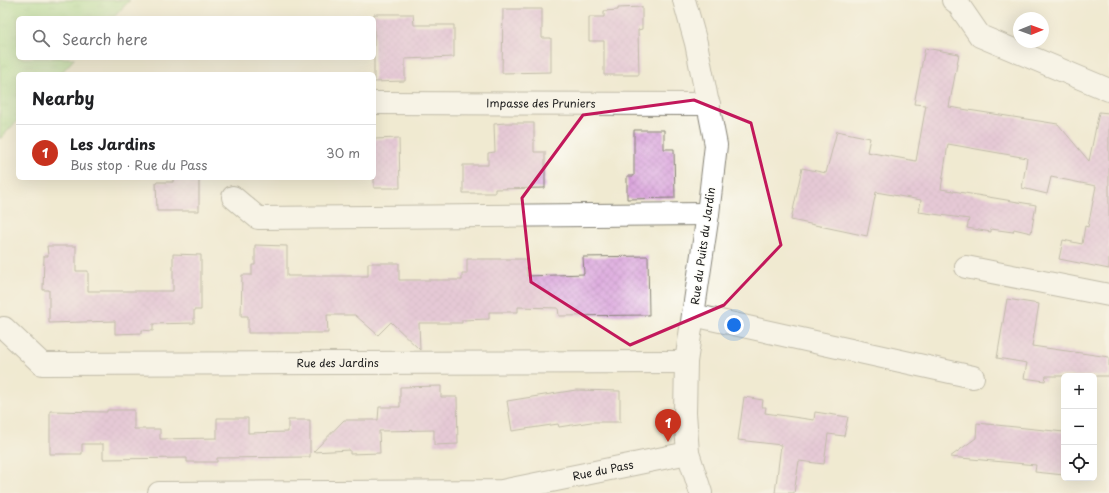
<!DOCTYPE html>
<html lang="en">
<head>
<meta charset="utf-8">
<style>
  :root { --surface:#fff; --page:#f2f2f2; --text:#202124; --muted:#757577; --line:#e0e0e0; --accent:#c8321e }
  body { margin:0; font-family:"Playpen Sans",sans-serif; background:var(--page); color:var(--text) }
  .controls { position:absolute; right:12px; bottom:12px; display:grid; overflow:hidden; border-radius:6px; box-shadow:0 4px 16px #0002 }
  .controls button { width:36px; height:36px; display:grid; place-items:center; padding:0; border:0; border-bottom:1px solid var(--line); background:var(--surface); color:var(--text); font:20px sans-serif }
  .compass { position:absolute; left:1013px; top:12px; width:36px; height:36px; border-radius:50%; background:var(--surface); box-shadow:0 4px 16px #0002; rotate:89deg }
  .you { position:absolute; left:734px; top:325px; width:14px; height:14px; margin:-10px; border:3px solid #fff; border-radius:50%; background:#1a73e8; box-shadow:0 0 0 6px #1a73e833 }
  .badge { display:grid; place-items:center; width:26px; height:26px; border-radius:50%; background:var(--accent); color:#fff; font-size:13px; font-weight:700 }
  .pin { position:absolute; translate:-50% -33px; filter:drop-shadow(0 1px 2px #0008) }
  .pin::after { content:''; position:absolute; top:21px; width:14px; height:12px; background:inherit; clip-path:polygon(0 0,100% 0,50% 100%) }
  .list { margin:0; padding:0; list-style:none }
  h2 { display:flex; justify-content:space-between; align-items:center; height:52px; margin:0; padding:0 16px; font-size:17px }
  h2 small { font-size:13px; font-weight:400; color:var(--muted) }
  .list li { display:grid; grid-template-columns:26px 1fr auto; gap:12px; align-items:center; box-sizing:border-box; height:56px; padding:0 16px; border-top:1px solid var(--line) }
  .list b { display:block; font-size:15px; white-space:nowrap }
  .list p { margin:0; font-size:13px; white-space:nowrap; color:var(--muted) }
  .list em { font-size:13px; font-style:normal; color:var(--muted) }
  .icon { flex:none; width:22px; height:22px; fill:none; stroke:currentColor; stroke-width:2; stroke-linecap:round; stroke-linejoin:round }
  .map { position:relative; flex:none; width:1109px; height:493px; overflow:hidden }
  .search { position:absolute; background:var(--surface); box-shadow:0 4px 16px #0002; left:16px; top:16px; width:360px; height:44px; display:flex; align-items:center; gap:10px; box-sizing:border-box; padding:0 14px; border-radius:6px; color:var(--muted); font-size:15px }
  .panel { position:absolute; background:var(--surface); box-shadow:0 4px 16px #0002; left:16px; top:72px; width:360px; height:108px; border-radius:6px }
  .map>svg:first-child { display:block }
  .grass { fill:url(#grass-tufts); stroke:#607a52 }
  .building { fill:url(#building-cross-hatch) }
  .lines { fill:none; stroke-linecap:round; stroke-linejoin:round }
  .minor-casing { stroke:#868376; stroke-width:24 }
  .minor { stroke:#fff; stroke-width:22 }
  .marked { fill:none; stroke:#c2185b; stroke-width:3; stroke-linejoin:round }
  .labels { text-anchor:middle; stroke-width:3; stroke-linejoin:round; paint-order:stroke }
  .street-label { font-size:11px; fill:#1c1c1c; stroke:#fdfcf7 }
</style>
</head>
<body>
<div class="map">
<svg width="1109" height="493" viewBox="0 0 1109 493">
  <defs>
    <pattern id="grass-tufts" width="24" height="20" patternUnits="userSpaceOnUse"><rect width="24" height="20" fill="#a3d989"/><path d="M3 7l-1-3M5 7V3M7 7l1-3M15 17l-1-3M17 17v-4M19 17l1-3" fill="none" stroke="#8cba76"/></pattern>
    <pattern id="building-cross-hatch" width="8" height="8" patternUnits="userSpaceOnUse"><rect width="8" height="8" fill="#d9a2dc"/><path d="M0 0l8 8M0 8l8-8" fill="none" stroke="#ba8bbc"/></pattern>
  </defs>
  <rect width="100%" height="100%" fill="#fdfcf7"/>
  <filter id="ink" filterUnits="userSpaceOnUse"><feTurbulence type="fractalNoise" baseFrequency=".025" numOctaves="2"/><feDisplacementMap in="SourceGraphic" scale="8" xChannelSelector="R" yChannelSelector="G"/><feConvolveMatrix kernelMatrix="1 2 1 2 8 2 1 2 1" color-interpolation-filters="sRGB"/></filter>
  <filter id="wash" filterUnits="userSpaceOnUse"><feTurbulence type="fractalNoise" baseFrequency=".012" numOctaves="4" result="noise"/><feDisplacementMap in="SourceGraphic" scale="16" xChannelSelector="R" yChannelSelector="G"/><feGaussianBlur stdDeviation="0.9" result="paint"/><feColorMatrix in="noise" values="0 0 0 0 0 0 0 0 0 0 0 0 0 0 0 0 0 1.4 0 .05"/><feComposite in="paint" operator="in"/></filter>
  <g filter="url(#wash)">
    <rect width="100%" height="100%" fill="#f0ead1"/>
    <polygon class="grass" points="0,0 130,0 113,18 18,18 18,58 75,58 60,74 18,74 18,120 0,139"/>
    <g id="blocks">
      <g class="building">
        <polygon points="642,7 642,29 638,30 639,75 604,75 604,41 589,41 589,17 604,17 604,11 618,10 618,8"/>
        <polygon points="503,9 542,9 542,38 551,38 551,72 502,73"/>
        <polygon points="374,14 413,14 414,25 454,25 454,57 405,59 405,81 374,82"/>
        <polygon points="925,48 959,54 949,107 1058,124 1089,161 1099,112 1109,113 1109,269 1059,259 1063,240 1082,244 1085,226 1088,227 1096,186 1051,177 1047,194 1022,188 1027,158 948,144 941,189 1036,205 1031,233 1014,229 1013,232 991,229 991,232 967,228 969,219 919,212 921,200 876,192 867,236 791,220 802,168 826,173 837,131 870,138 867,152 916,161 926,105 914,104"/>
        <polygon points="505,123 534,123 534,152 545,152 545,188 495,189 495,193 463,193 463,165 488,165 488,153 495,152 494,124"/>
        <polygon points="634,130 664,130 664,149 674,149 675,198 627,199 627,176 634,176"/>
        <polygon points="399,138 400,188 374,188 374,139"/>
        <polygon points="173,178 199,178 199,211 157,211 156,182 173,182"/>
        <polygon points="255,245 287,246 287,276 368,276 368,263 399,263 399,280 462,280 462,274 467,274 467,259 526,259 527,276 584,274 583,257 648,256 649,315 559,316 558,308 518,307 518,312 489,312 489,319 462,320 462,323 419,323 420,350 391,322 378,335 355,315 327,315 328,333 248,333 248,316 241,316 242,275 252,275 252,265 255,265"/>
        <polygon points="47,246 76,246 76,271 88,271 88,291 173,291 173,254 201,255 201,310 194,310 194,323 153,324 153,331 142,330 142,333 115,334 115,321 49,323 49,290 43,290 44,256 48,256"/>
        <polygon points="1007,299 1039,304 1032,346 1109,357 1109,376 1046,376 1045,381 1024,378 1027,363 997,358"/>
        <polygon points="441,386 441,397 457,397 458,444 434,445 434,430 379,431 380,453 350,454 350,450 313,452 344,420 378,420 379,407 400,407 400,387"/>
        <polygon points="576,390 620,391 620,422 591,422 559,427 558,424 512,431 507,401"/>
        <polygon points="744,397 763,400 762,407 766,407 765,413 814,420 815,412 848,417 844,436 828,434 824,464 799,461 794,493 775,493 781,445 738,440"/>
        <polygon points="107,410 134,410 134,429 160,429 160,439 217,438 217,418 248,418 248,433 288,432 288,420 310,420 310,457 217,458 217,462 187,462 187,458 103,459 103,444 82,444 82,454 50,454 50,411 107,412"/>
        <polygon points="977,423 1064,432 1064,475 1035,472 1036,465 950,457 976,438"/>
      </g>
    </g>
  </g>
  <g filter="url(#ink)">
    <use href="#blocks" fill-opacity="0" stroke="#868376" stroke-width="1"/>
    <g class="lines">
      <g class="minor-casing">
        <g id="minor">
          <polyline points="684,0 696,43 716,145 708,214 686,362 685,413 688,453 701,493"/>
          <polyline points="953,0 958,4 980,36 1109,90"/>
          <path id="s1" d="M374 103 709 104"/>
          <polyline points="233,197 258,218 708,214"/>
          <polyline points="966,267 1109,295"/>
          <polyline points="693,315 973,377"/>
          <path id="s2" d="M4 328 42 364 686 362"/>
          <path id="s3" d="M159 493 502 491 688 453"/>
        </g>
      </g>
      <use href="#minor" class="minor"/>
    </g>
  </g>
  <path d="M0 0H1109V493H0ZM694 100 751 123 781 245 724 305 630 345 531 282 522 198 583 115Z" fill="#f0ead1" fill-opacity=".55" fill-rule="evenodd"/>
  <path class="marked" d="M694 100 751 123 781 245 724 305 630 345 531 282 522 198 583 115Z"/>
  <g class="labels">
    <g class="street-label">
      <text dy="4" stroke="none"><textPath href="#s1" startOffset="167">Impasse des Pruniers</textPath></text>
      <text transform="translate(703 246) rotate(-82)" y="4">Rue du Puits du Jardin</text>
      <text dy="4" stroke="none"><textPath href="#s2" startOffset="348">Rue des Jardins</textPath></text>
      <text dy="4" stroke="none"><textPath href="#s3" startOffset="446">Rue du Pass</textPath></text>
    </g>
  </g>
</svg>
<div class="controls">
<button>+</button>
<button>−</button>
<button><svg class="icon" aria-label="locate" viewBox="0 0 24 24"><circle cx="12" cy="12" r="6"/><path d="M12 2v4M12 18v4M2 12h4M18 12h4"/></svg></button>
</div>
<svg class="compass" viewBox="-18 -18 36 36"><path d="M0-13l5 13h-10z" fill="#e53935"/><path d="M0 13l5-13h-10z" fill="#757577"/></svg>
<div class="you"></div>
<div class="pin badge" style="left:668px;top:442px">1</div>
<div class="search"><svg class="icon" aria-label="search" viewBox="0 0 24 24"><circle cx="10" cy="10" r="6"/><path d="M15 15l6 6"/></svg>Search here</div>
<section class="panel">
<h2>Nearby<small></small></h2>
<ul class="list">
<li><span class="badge">1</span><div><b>Les Jardins</b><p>Bus stop · Rue du Pass</p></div><em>30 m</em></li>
</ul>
</section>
</div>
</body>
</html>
